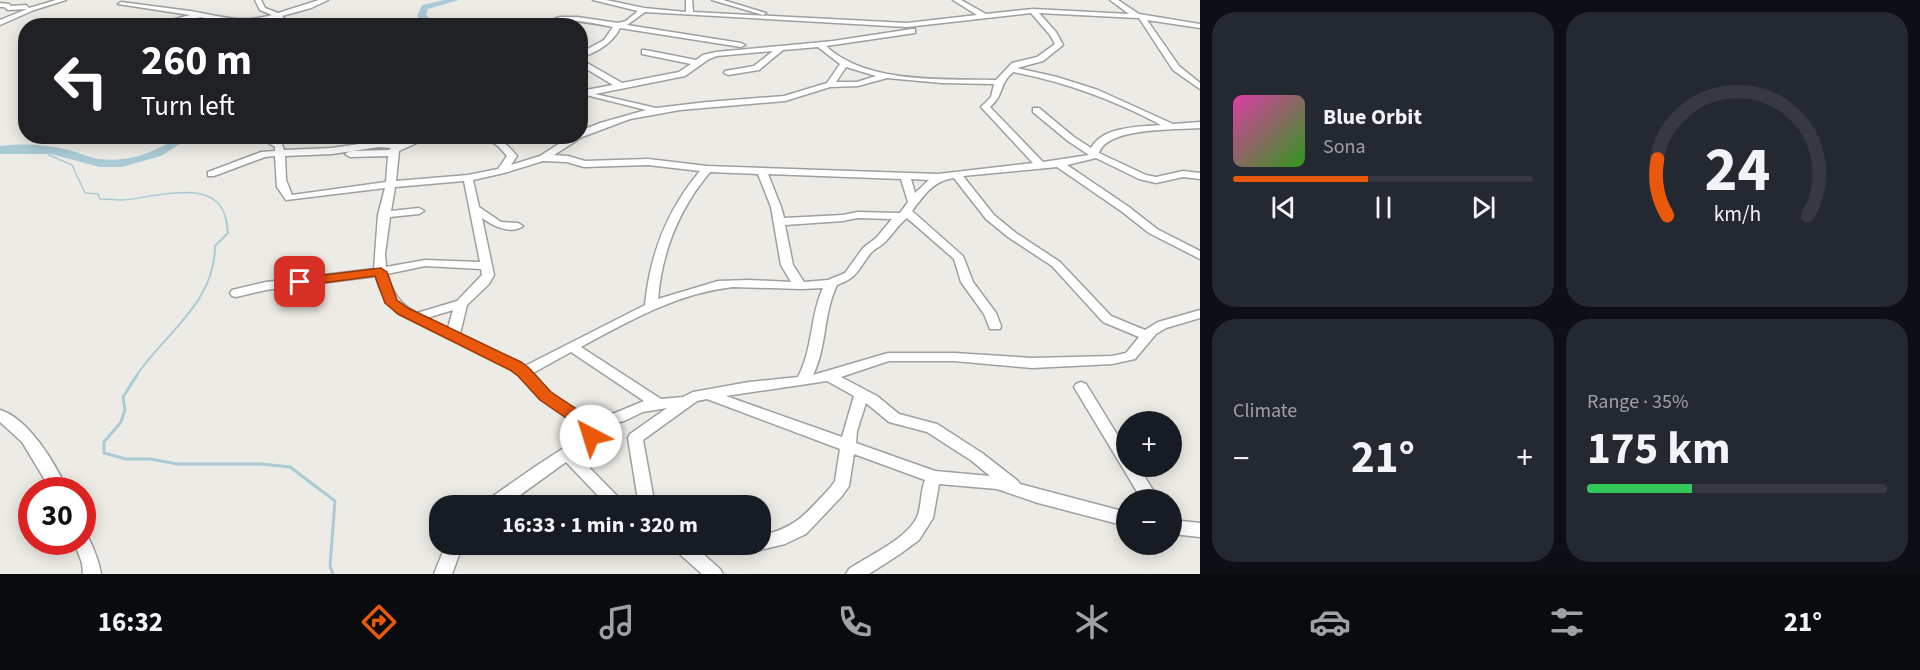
<!DOCTYPE html>
<html lang="en">
<head>
<meta charset="utf-8">
<style>
	:root { --surface:#171b24; --page:#242831; --text:#f1f3f6; --muted:#9ea1a6; --line:#363941; --accent:#ea580c }
	body { margin:0; font-family:"Source Sans 3",sans-serif; background:var(--page); color:var(--text); height:100vh; display:flex; flex-direction:column; font-size:22px; white-space:nowrap }
	* { box-sizing:border-box; margin:0 }
	p { font-size:20px; color:var(--muted) }
	.icon { flex:none; width:33px; height:33px; fill:none; stroke:currentColor; stroke-width:2; stroke-linecap:round; stroke-linejoin:round }
	.map { position:relative; flex:1; overflow:hidden }
	.drawer { display:flex; flex-direction:column; gap:12px; padding:12px; background:#0d0f14; width:720px }
	.drawer>* { flex:none }
	.guide { position:absolute; left:18px; top:18px; width:570px; height:126px; border-radius:24px; box-shadow:0 3px 15px #0003; background:#202124; color:#fff; overflow:hidden }
	.tools { position:absolute; left:1116px; top:411px; display:grid; gap:12px }
	.tools a { display:grid; place-items:center; width:66px; height:66px; border-radius:50%; background:var(--surface); box-shadow:0 3px 15px #0003; font-size:30px }
	.speed { position:absolute; left:18px; top:477px; display:flex; gap:12px; font-size:30px; font-weight:700; text-align:center }
	.speed>* { display:grid; place-content:center; width:78px; height:78px; border-radius:50%; background:var(--surface); box-shadow:0 3px 15px #0003; line-height:1 }
	.speed .limit { border:9px solid #d22; background:#fff; color:#111 }
	.pin { position:absolute; display:grid; place-items:center; width:51px; height:51px; color:#fff; margin:-26px; border-radius:12px; box-shadow:0 3px 9px #0006 }
	.me { position:absolute; width:66px; margin:-33px; rotate:320deg; stroke-linejoin:round; filter:drop-shadow(0 0 4px #0008) }
	.turn { display:flex; align-items:center; gap:21px; height:126px; padding:0 24px; font-size:27px }
	.turn .icon { width:78px; height:78px; stroke-width:2.5 }
	.turn b { display:block; font-size:42px; line-height:51px }
	.big { font-size:45px; font-weight:700; line-height:1.1 }
	.drawer .widget { flex:1; display:flex; flex-direction:column; justify-content:center; gap:9px; min-width:0; padding:0 21px; border-radius:24px; background:var(--page) }
	.drawer .dial { align-items:center; gap:0 }
	.dial svg { height:156px; overflow:visible; fill:none; stroke:var(--line); stroke-width:7; stroke-linecap:round; text-anchor:middle }
	.dial text { fill:var(--text); stroke:none }
	.song { display:flex; align-items:center; gap:18px }
	.cover { width:72px; height:72px; border-radius:9px; background:linear-gradient(135deg,hsl(320 70% 55%),hsl(110 70% 35%)) }
	.played { height:6px; border-radius:3px; background:linear-gradient(90deg,var(--accent) 45%,var(--line) 45%) }
	.keys { display:flex; justify-content:space-around; direction:ltr }
	.heat { display:flex; justify-content:space-between; align-items:center; font-size:33px; direction:ltr }
	.charge { height:9px; border-radius:4px; background:linear-gradient(90deg,#34c759 35%,var(--line) 0) }
	.drawer .tiles { flex:1; display:grid; gap:12px; grid-template-columns:repeat(2,1fr) }
	.trip { position:absolute; left:429px; top:495px; width:342px; height:60px; border-radius:24px; background:var(--surface); box-shadow:0 3px 15px #0003; font-weight:700; line-height:60px; text-align:center }
	.tab-bar { display:flex; height:96px; justify-content:space-around; align-items:center; background:#090b0e; color:var(--muted) }
	.tab-bar .icon { width:42px; height:42px }
	.tab-bar .selected { color:var(--accent) }
	.tab-bar b { font-size:27px; color:var(--text) }
	main { display:flex; flex:1; min-height:0 }
	.map>svg:first-child { display:block }
</style>
</head>
<body>
<main>
<div class="map">
<svg width="1200" height="574" viewBox="0 0 1200 574">
	<rect width="100%" height="100%" fill="#edebe5"/>
	<g fill="none" stroke-linecap="round" stroke-linejoin="round">
		<path stroke="#aacbd6" stroke-width="1.5" d="M49,155L72,165L85,193L98,194L100,199C108,199 116,200 123,200C153,198 218,175 226,220"/>
		<path stroke="#aacbd6" stroke-width="2" d="M136,376C165,333 215,303 215,246L228,233L226,218"/>
		<path stroke="#aacbd6" stroke-width="3" d="M137,375L123,397L125,410L121,422L104,442V453L126,459H150L178,464H261L290,467L335,501L330,566L333,574"/>
		<path fill="#aacbd6" fill-rule="evenodd" d="M444,0H459L428,9L426,15L437,26H427L417,16L422,5Z
			M179,136H192L161,156L122,167H100L51,154H0V146C23,143 47,145 69,150C80,153 90,158 100,159C128,163 157,152 179,136Z
			M278,136H322C314,142 286,142 278,136Z"/>
		<g stroke="#9f9f9f" stroke-width="3">
			<path id="minor" d="M56,0H66L34,10L0,25V20L27,9L8,10L4,7H0V3L9,4L11,6L26,5L29,8Z
				M255,0H261L265,8L278,13L319,0H328L311,8L282,16L291,26H283L276,18L257,23H223L201,17L164,26H149L190,15L118,4L121,2C144,5 167,8 190,11C221,16 239,24 272,15L260,10Z
				M593,0H606L644,8L686,12V0H692L693,12L907,23L977,15L953,0H961L986,14L1033,9L1129,14L1110,0H1118L1139,14L1200,24V28L1147,20L1179,66L1200,83V89L1173,70L1139,18H1137L1039,13L1056,32L1063,45L1043,61L1017,68L1057,77L1098,90L1173,124L1200,122V128C1176,130 1107,127 1099,153L1146,175L1156,177L1183,171L1200,173V179L1183,177L1156,183L1139,179L1096,158L1067,165L1129,207L1157,229L1200,251V259L1149,233L1121,211L1057,167L963,176L994,215L1016,233L1060,262L1111,316L1145,330L1158,322L1200,310V318L1166,328L1156,334L1135,359L1112,364L1032,368L954,361H889L841,377L877,396L899,414L937,424L982,453L1018,481L1020,484L1126,512V526L1038,503L997,489L939,484L933,518L919,540L900,554L869,574H846L849,569C868,556 907,539 917,517C922,506 920,492 925,480L854,454L849,486L842,496L806,534L785,544L760,550L754,548L752,544H760V536C798,527 805,514 830,488L835,481L840,449L707,399L697,401L643,440L655,506H639L628,438L630,434L667,408L643,412L624,421L597,427L599,431L592,445L577,455L627,506H608L566,462L505,506H484L486,501L536,466L581,437L585,431L583,428L540,399L519,375L510,369L399,314C387,302 379,292 376,276L266,290L236,297L232,296L230,293L232,290L266,282L374,269L378,215L385,188L286,200L277,187L275,156L265,157L214,176H208V172L261,152L275,151V147L257,136H269L282,144L284,150L332,148L379,141L399,143L418,136H432L399,151L396,181L468,175L498,169L507,156L498,146L483,136C499,136 507,144 517,156L511,165L540,156L571,136H580V131L600,123L646,110L586,95L580,96V91L613,85L580,65V59L622,83L679,72L691,64L642,54V50H645L696,60L703,55L716,52L833,41L912,29H915V33L826,46C866,84 944,79 996,80L1012,63L1037,57L1055,44L1050,35L1031,13L907,27L645,12L627,25L741,43L745,45L741,47L620,28C612,44 597,52 580,58V53L604,40L613,27C597,24 580,20 564,21C554,22 545,26 535,26L560,17H577L618,23L626,21L638,11ZM818,47L840,64L827,83L784,96L707,102L656,108L595,94L685,76L709,59L717,56L773,51L754,66L725,71L724,73L728,75L759,70L783,50ZM846,67L876,76L857,82H836ZM1013,72C1065,82 1114,100 1161,125C1139,127 1103,126 1091,148L1074,137L1039,108H1033V112L1068,141L1089,155L1043,162L990,107C1005,94 998,85 1013,72ZM887,78L942,83L994,84L991,97L981,107L1033,163L938,174L707,166L648,159L585,161L568,156L554,155L582,137L630,119L680,110L785,101L830,87L858,86ZM379,147L391,148L389,150L350,151L345,154L350,157L388,156L386,182L292,195L286,180L285,156L332,154ZM543,161L567,162L584,167L648,165L700,171C667,210 650,254 645,305L525,366L460,334L467,305L489,284L494,275L482,218C493,226 511,235 523,226L518,223L501,222L479,207L473,180L504,173ZM710,172L758,174L771,207L781,265L791,282L749,280L718,281L658,299C662,251 679,209 710,172ZM768,174L901,179L908,202L900,213L857,212L843,215L784,218L781,207ZM954,178L986,219L1008,237L1052,266L1103,322L1139,337L1126,353L1112,356L1032,358L954,353H888L813,375C827,347 823,314 837,285C858,277 857,271 870,254C874,249 880,247 885,242C893,234 898,225 907,218L954,259L961,282L984,314L990,329H1000L1001,326L996,313L973,282L963,256L912,211C925,194 933,181 954,178ZM911,179L929,180L915,193ZM464,181L480,262L425,260L386,267L385,254L390,217L419,214L424,211L419,208L391,211L395,187ZM857,218L892,219L876,238L863,248L845,273L828,280L804,282L793,265L785,225L843,221ZM425,266L481,269L482,275L457,301L417,313C400,305 392,292 387,274ZM733,287L801,289L823,288C810,316 813,349 798,377L749,382L693,392L683,397L661,399L581,347C629,321 678,293 733,287ZM453,310L448,328L427,318ZM571,352L644,401L615,413L590,418L550,393L533,373ZM827,381L854,396L842,437L726,396ZM866,403L889,422L927,432L972,461L990,476L935,471L856,443L857,431Z
				M712,0H723L766,13L763,15Z
				M23,94H26V99L20,97Z
				M1081,382L1086,384L1126,449V466H1138L1159,500H1142L1074,387L1076,384Z
				M0,410C28,418 56,464 67,490H51L22,442L0,422Z
				M1172,520L1200,523V537L1172,534Z
				M82,535L88,537C94,549 99,561 101,574H83L82,563L74,542H82Z
				M446,544H463L452,574H434Z
				M672,544H692L720,569L723,574H702L674,549Z"/>
		</g>
		<use href="#minor" fill="#fff" fill-rule="evenodd"/>
	</g>
	<path fill="#ea580c" stroke="#983908" stroke-width="1.5" d="M381,268L387,272L397,300L408,308L521,362L529,368L551,392L593,420L600,430L597,440L591,442L585,440L582,429L540,400L518,376L510,370L398,314L385,303L375,276L300,286L293,282L300,278Z"/>
</svg>
<div class="tools">
<a>+</a>
<a>−</a>
</div>
<div class="speed"><div class="limit">30</div></div>
<div class="pin" style="left:300px;top:282px;background:#d93025"><svg class="icon" aria-label="arrive" viewBox="0 0 24 24"><path d="M6 21V4h12l-3 4 3 4H6"/></svg></div>
<svg class="me" style="left:591px;top:436px" viewBox="-20 -20 40 40"><circle r="19" fill="#fff"/><path d="M0-13L10 11 0 6-10 11z" fill="#ea580c"/></svg>
<div class="trip">16:33 · 1 min · 320 m</div>
<div class="guide">
<div class="turn"><svg class="icon" aria-label="left" viewBox="0 0 24 24"><path d="M17 20v-9H6M10 6l-5 5 5 5"/></svg><div><b>260 m</b>Turn left</div></div>
</div>
</div>
<section class="drawer">
<div class="tiles">
<div class="widget">
<div class="song"><i class="cover"></i><div><b>Blue Orbit</b><p>Sona</p></div></div>
<div class="played"></div>
<div class="keys"><svg class="icon" aria-label="previous" viewBox="0 0 24 24"><path d="M18 5L8 12l10 7zM5 5v14"/></svg><svg class="icon" aria-label="pause" viewBox="0 0 24 24"><path d="M8 5v14M16 5v14"/></svg><svg class="icon" aria-label="next" viewBox="0 0 24 24"><path d="M6 5l10 7-10 7zM19 5v14"/></svg></div>
</div>
<div class="widget dial"><svg viewBox="0 0 100 80">
<path d="M14 69A42 42 0 1 1 86 69"/>
<path d="M14 69A42 42 0 0 1 9 40" stroke="#ea580c"/>
<text x="50" y="56" font-size="32" font-weight="700">24</text>
<text x="50" y="72" font-size="11">km/h</text>
</svg></div>
<div class="widget"><p>Climate</p>
<div class="heat"><a>−</a><b class="big">21°</b><a>+</a></div>
</div>
<div class="widget"><p>Range · 35%</p><b class="big">175 km</b><div class="charge"></div></div>
</div>
</section>
</main>
<nav class="tab-bar">
<b>16:32</b>
<svg class="icon selected" aria-label="directions" viewBox="0 0 24 24"><path d="M12 3l9 9-9 9-9-9zM9 14v-3h6M13 9l2 2-2 2"/></svg>
<svg class="icon" aria-label="music" viewBox="0 0 24 24"><path d="M9 18V5l10-2v13"/><circle cx="6" cy="18" r="3"/><circle cx="16" cy="16" r="3"/></svg>
<svg class="icon" aria-label="phone" viewBox="0 0 24 24"><path d="M5 4h4l2 5-3 2q2 4 5 5l2-3 5 2v4C11 20 4 13 5 4z"/></svg>
<svg class="icon" aria-label="climate" viewBox="0 0 24 24"><path d="M12 3v18M4 7l16 10M4 17L20 7"/></svg>
<svg class="icon" aria-label="car" viewBox="0 0 24 24"><path d="M5 17H2v-5l4-1 3-4h7l3 4 3 1v5h-3M9 17h6M6 11h13"/><circle cx="7" cy="17" r="2"/><circle cx="17" cy="17" r="2"/></svg>
<svg class="icon" aria-label="filters" viewBox="0 0 24 24"><path d="M4 7h16M4 17h16"/><circle cx="9" cy="7" r="2"/><circle cx="15" cy="17" r="2"/></svg>
<b>21°</b>
</nav>
</body>
</html>
